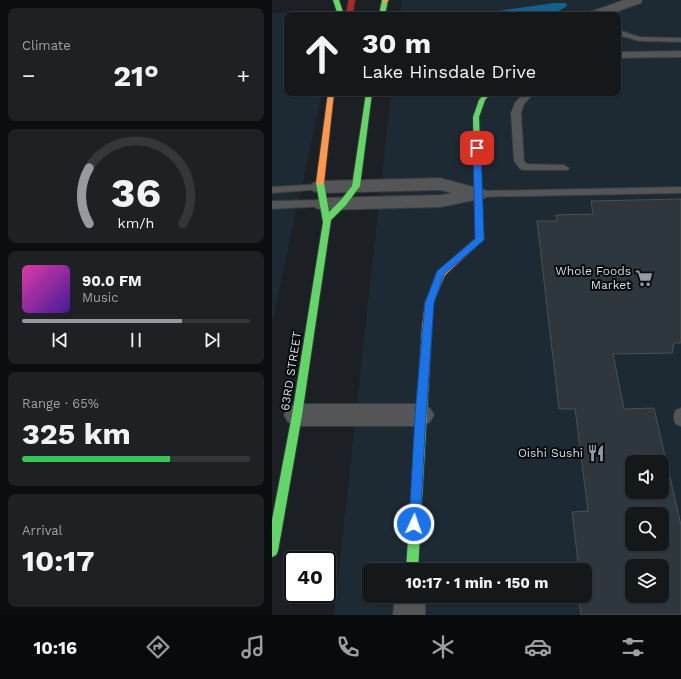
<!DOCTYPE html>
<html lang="en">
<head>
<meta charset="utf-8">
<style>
	:root { --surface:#15181b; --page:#1e2124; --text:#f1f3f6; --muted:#9da0a3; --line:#34373a; --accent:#969a9e }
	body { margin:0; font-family:"Work Sans",sans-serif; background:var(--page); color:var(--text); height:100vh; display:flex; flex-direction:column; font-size:15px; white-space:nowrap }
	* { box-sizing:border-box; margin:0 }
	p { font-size:13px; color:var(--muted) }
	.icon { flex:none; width:22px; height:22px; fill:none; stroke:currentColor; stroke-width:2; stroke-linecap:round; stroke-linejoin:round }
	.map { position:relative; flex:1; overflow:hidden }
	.panel { display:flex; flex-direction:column; gap:8px; padding:8px; background:#0c0d0f; width:272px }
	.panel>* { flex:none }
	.hud { position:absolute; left:12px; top:12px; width:337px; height:84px; border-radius:8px; box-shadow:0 1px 3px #0004,0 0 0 1px var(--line); background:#15181b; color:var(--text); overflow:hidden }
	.tools { position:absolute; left:353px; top:455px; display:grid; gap:8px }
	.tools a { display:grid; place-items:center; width:44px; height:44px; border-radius:8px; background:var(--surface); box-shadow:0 1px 3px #0004,0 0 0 1px var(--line); font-size:20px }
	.speed { position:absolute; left:12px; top:551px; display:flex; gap:8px; font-size:20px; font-weight:700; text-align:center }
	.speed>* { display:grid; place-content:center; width:52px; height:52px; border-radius:50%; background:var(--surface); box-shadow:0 1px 3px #0004,0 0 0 1px var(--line); line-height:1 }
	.speed .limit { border:2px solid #111; border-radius:6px; background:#fff; color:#111 }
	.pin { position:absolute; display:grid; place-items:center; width:34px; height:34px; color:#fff; margin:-17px; border-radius:8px; box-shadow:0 2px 6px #0006 }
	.me { position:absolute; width:44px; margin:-22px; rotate:3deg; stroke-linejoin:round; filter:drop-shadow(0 0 3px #0008) }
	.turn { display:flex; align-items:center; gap:14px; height:84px; padding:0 12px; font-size:18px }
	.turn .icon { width:52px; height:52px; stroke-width:2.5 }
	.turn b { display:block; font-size:28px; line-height:34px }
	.big { font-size:30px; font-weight:700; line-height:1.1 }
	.panel .card { flex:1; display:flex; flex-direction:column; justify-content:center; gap:6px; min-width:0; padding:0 14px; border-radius:8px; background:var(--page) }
	.panel .dial { align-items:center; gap:0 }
	.dial svg { height:104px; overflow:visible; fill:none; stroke:var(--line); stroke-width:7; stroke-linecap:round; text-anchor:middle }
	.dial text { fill:var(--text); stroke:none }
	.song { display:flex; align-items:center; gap:12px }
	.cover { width:48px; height:48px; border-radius:6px; background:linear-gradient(135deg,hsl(320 70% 55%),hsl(260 70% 35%)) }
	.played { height:4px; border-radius:2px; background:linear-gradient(90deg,var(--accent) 70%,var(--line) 70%) }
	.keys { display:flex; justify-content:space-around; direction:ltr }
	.heat { display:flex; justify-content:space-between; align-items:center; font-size:22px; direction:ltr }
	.charge { height:6px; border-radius:3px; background:linear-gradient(90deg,#34c759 65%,var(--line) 0) }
	.trip { position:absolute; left:90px; top:563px; width:230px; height:40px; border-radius:8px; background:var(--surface); box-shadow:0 1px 3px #0004,0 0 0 1px var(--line); font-weight:700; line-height:40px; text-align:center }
	.dock { display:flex; height:64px; justify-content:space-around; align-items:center; background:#080a0b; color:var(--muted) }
	.dock .icon { width:28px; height:28px }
	.dock .active { color:var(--accent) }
	.dock b { font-size:18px; color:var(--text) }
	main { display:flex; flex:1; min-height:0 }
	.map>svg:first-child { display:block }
</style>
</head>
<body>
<main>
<section class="panel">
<div class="card"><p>Climate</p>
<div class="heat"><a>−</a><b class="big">21°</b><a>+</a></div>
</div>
<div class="card dial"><svg viewBox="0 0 100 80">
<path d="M14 69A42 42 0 1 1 86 69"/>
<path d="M14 69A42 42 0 0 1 14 26" stroke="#969a9e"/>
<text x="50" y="56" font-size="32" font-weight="700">36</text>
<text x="50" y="72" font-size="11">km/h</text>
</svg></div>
<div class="card">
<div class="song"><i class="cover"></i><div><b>90.0 FM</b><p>Music</p></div></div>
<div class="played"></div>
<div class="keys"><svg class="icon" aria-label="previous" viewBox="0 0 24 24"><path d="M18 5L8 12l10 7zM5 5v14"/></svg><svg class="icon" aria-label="pause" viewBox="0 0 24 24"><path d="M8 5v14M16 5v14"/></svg><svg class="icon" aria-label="next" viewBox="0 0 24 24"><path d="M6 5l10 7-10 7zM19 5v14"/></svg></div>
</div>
<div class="card"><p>Range · 65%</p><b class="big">325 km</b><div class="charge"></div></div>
<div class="card"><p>Arrival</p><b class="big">10:17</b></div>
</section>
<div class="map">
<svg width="409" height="615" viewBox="0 0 409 615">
	<rect width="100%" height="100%" fill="#1c2024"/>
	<path fill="#1d2a33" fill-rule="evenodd" d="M130,0H409V615H62L119,93H346V15H128ZM360,462H390V492H360ZM360,514H390V544H360ZM360,566H390V596H360ZM97,570H313V596H97Z
		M36,12L40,15H15V93H50L0,322V13Z"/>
	<path fill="#13608b" d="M282,3H294L295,6L280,15H196Z"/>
	<path fill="#2e373e" stroke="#4b4f52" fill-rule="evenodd" d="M409,199V343H402L400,353L341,354L352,409L382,408L409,525V615H309L306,596H313V570H307L300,512L316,511L303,409H287L265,221H285L284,215L321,214L319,201ZM360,462H390V492H360ZM360,514H390V544H360ZM360,566H390V596H360Z"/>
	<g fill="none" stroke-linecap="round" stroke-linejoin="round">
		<g stroke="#373a3d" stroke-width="2">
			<path id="lane" d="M346,30L368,37L409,38V42L367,41L346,35Z
				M409,51V57L346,58V52Z
				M252,93H262L252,104L249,113L252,161L255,164L292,165L297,168L296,170H252L248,169L242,161L239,113L243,103Z
				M48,184L52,185L53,187L52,189L0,193V187Z
				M409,187V193L206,197L202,196L200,194L202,192L206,191Z
				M51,200L55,202L57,204L55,206L0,209V201Z
				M409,408V426L404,424C401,419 401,415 404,410Z"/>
		</g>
		<g stroke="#373a3d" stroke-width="2">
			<path id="street" d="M352,0H370L369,3L335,15H316L318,12Z
				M168,178L213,190L215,194L213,198L169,207L51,210L44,208L42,204L44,200L51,198L169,195L180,193L168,190L48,193L41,191L39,187L41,183L48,181Z
				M25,404H149L158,408L162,415L158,422L149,426H25L16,422L12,415L16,408Z
				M123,596H153V615H121Z"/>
		</g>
		<g stroke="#373a3d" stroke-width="2">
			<path id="fast" d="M61,0H67L72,15H66Z
				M110,0H116L113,15H107Z
				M94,93H100L88,186L74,205L59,220L30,415L6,551L4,555L0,557V520L20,415L51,222L44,183L48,181L52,183L57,212L68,201L80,186Z
				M213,93H219L213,100L207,117L211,223L207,226L203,223L201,117L207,100Z
				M155,324L158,325L160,327L146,570H134L150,327L152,325Z"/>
		</g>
		<g stroke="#373a3d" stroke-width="2">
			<path id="slow" d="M111,0H117L113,3L111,2Z
				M56,93H62L52,183L48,185L44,183Z
				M207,220L211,223L212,239L173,275L161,303L160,327L158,329H152L150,327L153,303L166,271L204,238L203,223Z"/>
		</g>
		<g stroke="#373a3d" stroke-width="2">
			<path id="jam" d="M77,0H83L80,15H74Z"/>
		</g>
		<use href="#lane" fill="#535556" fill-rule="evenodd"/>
		<use href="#street" fill="#535556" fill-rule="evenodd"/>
		<use href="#fast" fill="#63d668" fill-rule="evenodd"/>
		<use href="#slow" fill="#ff974d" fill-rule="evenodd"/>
		<use href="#jam" fill="#b3261e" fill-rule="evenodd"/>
	</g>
	<path fill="#1a73e8" stroke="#114b97" d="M205,146L209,148L212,240L172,274L162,303L154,415L148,524L147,527L142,529L138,527L137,524L143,415L153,303L165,271L203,239L201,148Z"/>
	<defs>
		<g id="supermarket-bare" transform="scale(1.38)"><path d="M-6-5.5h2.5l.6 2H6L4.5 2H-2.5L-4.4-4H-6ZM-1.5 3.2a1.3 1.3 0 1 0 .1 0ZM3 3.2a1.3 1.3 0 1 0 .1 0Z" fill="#969a9e" stroke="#070a0d" stroke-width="2.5" paint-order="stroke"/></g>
		<g id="restaurant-bare" transform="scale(1.38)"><path d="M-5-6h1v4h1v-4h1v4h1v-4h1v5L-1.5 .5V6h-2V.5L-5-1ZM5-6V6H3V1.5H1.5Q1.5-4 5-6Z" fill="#969a9e" stroke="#070a0d" stroke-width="2.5" paint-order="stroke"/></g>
	</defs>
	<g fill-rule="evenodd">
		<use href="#supermarket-bare" x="372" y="278"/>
		<use href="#restaurant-bare" x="324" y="453"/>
	</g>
	<g text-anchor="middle" stroke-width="4" stroke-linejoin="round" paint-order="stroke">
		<g font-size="12" fill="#d7dce0" stroke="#070a0d" text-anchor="end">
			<text x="359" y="275">Whole Foods<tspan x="359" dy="14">Market</tspan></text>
			<text x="311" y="457">Oishi Sushi</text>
		</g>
		<g font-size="12" fill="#d7dce0" stroke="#070a0d">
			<text transform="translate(19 371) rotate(-81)" y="4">63RD STREET</text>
		</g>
	</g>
</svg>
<div class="tools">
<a><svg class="icon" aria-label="sound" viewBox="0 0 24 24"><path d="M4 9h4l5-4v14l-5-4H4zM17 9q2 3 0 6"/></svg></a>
<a><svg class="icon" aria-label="search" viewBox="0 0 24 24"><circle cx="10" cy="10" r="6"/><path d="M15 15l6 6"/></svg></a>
<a><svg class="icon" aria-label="layers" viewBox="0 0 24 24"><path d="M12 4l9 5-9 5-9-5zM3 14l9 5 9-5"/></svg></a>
</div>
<div class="speed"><div class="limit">40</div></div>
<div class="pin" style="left:205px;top:148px;background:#d93025"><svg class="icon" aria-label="arrive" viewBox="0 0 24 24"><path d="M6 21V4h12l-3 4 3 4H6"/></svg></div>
<svg class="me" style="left:142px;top:524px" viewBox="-20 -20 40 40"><circle r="17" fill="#1a73e8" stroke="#fff" stroke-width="3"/><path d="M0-11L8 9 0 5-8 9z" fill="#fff"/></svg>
<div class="trip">10:17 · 1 min · 150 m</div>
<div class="hud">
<div class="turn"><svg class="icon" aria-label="ahead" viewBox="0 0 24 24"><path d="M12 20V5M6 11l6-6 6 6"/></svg><div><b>30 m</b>Lake Hinsdale Drive</div></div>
</div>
</div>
</main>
<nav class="dock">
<b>10:16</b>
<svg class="icon active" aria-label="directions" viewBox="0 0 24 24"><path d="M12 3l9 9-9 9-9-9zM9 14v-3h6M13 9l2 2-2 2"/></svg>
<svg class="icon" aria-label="music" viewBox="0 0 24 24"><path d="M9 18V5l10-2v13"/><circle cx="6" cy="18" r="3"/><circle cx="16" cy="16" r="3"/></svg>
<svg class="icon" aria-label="phone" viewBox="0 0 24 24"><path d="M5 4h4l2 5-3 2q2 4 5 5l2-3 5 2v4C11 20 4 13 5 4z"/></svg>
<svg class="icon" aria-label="climate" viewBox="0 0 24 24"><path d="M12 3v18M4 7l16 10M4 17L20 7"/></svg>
<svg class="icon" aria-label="car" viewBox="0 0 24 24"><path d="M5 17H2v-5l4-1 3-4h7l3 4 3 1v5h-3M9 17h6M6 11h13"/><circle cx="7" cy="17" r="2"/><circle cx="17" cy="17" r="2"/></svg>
<svg class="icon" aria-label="filters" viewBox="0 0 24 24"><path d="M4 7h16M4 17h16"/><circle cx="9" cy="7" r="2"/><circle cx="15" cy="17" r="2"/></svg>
</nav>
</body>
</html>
